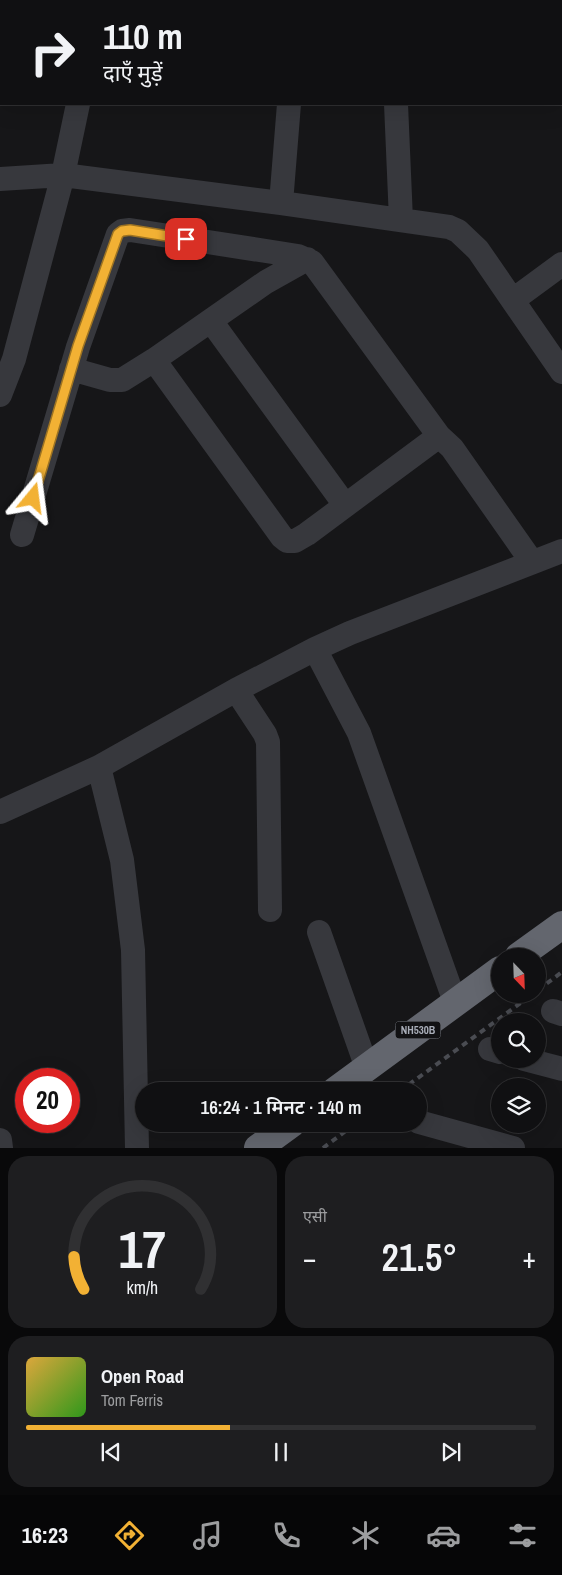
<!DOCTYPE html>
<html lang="hi">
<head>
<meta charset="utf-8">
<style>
	:root { --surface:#101012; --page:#1e1e20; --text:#f1f3f6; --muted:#9c9d9f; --line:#303032; --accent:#f2b134 }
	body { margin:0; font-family:"Archivo Narrow","Noto Sans Devanagari",sans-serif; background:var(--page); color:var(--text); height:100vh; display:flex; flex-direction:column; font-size:19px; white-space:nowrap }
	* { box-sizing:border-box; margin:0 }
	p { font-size:16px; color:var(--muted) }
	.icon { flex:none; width:28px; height:28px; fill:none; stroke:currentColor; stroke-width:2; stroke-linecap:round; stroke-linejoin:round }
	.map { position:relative; height:1148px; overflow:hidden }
	.sheet { display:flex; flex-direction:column; gap:8px; padding:8px; background:#09090a; flex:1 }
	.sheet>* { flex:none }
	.guide { position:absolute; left:0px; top:0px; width:562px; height:105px; box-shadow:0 5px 20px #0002,0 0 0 1px var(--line); background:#101012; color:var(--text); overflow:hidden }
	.needle { width:32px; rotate:157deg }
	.buttons { position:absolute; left:491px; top:948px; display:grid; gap:10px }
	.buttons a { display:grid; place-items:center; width:55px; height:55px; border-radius:50%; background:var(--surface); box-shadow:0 5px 20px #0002,0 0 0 1px var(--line); font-size:25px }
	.speed { position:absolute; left:15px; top:1068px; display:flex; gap:10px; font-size:25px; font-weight:700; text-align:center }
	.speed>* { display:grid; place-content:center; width:65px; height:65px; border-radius:50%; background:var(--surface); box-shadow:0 5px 20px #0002,0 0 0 1px var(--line); line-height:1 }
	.speed .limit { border:8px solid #d22; background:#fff; color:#111 }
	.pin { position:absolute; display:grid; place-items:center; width:42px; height:42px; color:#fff; margin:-21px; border-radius:10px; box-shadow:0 2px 8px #0006 }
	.me { position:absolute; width:55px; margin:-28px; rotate:16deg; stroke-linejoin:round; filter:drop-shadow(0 0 4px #0008) }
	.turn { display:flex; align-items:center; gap:18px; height:105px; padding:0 20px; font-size:22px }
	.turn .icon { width:65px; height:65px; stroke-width:2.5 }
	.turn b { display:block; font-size:35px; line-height:42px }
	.big { font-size:38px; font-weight:600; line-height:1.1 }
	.sheet .card { flex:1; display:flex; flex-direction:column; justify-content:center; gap:8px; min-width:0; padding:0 18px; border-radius:20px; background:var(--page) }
	.sheet .dial { align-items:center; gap:0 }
	.dial svg { height:130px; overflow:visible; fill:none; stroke:var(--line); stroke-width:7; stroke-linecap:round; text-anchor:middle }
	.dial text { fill:var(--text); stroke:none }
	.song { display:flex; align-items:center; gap:15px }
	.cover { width:60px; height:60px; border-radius:8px; background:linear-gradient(135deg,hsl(40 70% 55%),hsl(110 70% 35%)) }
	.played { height:5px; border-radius:2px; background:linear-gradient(90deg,var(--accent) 40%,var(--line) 40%) }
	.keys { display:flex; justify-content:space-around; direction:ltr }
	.heat { display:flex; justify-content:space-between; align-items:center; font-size:28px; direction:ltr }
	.sheet .tiles { flex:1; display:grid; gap:8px; grid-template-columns:1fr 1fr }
	.card:last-child { grid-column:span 2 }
	.trip { position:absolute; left:135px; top:1082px; width:292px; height:50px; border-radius:25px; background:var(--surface); box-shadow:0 5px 20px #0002,0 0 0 1px var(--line); font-weight:600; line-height:50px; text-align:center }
	.menu { display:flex; height:80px; justify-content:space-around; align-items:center; background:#060607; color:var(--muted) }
	.menu .icon { width:35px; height:35px }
	.menu .active { color:var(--accent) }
	.menu b { font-size:22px; color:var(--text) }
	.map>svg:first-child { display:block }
</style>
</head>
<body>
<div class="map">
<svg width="562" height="1148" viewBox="0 0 562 1148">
	<rect width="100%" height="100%" fill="#161618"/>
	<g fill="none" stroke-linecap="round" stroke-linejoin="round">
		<path stroke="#37383d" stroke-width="24" d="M97,1L98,0
			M561,75H562
			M396,104L401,220
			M0,179L63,175L281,203L449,227L458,231L478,250L562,372
			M281,203L289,104
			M513,300L562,264
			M211,321L345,505
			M154,360L282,537L287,541H295L307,534L439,436
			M71,369L110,380H122L154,360L266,282L307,259
			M0,395L14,359L63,175L78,104
			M22,535L78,347L118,234L122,231L130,230L298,256L312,262L439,436L452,448L532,562
			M315,649L359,733L455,1002
			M236,690L265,734L268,742L270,910
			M99,767L122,860L133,950L137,1148
			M0,812L99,767L236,690L315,649L350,633L562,551
			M319,932L367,1068
			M553,1011L562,1014
			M490,1049L500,1052
			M524,1059L562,1069
			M419,1122L513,1148
			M0,1140L1,1148"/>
		<path stroke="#63666e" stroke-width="28" d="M519,956L562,925
			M335,1091L500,970
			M258,1148L291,1124"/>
		<path stroke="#4a4c52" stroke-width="4" stroke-dasharray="6 5" stroke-linecap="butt" d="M538,990L562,972
			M400,1091L533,994
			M323,1148L355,1124"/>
	</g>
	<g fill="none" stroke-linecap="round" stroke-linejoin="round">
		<g stroke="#9d7322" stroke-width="12">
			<path id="route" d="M33,498L78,346L118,234L122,231L130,230L186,239"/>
		</g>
		<use href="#route" stroke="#f2b134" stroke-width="9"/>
	</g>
	<g text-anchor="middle" stroke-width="5" stroke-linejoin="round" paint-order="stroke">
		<rect fill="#111113" stroke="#7b7e86" stroke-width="1" x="395.5" y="1021.5" width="45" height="17" rx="4"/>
		<g font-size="11" font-weight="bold" fill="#a8adb8">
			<text x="418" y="1034">NH530B</text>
		</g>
	</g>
</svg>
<div class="buttons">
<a><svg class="needle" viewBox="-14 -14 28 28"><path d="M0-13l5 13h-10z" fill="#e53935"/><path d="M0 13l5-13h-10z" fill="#9c9d9f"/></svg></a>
<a><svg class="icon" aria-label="search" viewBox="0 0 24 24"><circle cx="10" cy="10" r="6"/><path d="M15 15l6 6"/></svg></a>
<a><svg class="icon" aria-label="layers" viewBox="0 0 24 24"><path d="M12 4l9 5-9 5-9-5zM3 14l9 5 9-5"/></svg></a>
</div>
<div class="speed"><div class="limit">20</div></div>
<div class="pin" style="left:186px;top:239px;background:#d93025"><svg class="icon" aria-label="arrive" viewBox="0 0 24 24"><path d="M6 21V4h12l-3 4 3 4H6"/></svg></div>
<svg class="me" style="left:33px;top:498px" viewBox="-20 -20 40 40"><path d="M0-17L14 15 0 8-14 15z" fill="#f2b134" stroke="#fff" stroke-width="4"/></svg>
<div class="trip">16:24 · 1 मिनट · 140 m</div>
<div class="guide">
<div class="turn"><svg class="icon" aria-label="right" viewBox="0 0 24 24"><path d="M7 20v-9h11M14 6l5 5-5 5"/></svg><div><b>110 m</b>दाएँ मुड़ें</div></div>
</div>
</div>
<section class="sheet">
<div class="tiles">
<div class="card dial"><svg viewBox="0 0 100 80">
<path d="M14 69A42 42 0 1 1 86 69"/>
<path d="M14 69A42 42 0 0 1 8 49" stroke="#f2b134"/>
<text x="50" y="56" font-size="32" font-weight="700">17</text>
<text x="50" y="72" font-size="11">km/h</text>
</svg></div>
<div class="card"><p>एसी</p>
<div class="heat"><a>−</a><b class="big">21.5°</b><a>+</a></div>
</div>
<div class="card">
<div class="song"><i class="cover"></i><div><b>Open Road</b><p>Tom Ferris</p></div></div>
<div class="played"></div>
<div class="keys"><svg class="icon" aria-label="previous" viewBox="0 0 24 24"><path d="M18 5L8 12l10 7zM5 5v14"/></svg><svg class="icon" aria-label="pause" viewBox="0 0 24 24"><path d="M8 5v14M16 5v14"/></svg><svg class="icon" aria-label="next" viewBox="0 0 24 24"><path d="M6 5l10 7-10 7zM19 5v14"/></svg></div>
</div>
</div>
</section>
<nav class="menu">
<b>16:23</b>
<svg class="icon active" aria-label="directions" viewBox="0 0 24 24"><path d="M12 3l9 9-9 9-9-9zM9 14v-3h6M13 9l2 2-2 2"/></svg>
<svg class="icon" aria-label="music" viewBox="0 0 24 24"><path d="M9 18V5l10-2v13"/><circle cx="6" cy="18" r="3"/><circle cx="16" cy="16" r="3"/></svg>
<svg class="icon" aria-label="phone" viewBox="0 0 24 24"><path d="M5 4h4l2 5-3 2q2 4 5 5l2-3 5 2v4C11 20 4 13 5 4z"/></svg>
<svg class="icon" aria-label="climate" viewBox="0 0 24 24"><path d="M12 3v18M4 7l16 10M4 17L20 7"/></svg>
<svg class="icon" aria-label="car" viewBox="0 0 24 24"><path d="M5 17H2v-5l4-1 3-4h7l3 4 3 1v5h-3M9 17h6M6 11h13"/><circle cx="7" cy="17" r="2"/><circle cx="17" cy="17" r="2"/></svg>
<svg class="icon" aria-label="filters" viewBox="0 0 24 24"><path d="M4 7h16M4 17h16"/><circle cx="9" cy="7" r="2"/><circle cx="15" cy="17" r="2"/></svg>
</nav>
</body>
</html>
